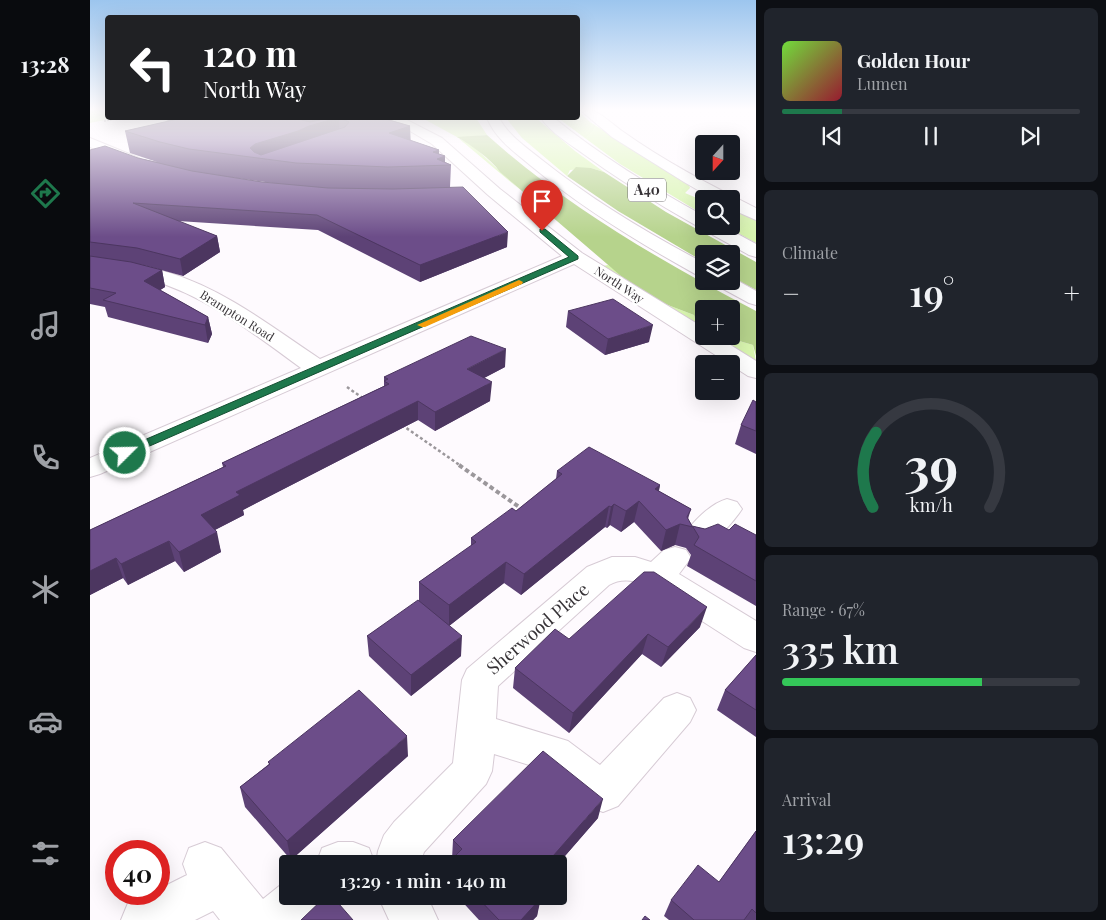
<!DOCTYPE html>
<html lang="en">
<head>
<meta charset="utf-8">
<style>
	:root { --surface:#171b24; --page:#20242c; --text:#f1f3f6; --muted:#9ea1a6; --line:#363941; --accent:#1e784c }
	body { margin:0; font-family:"Playfair Display",serif; background:var(--page); color:var(--text); height:100vh; display:flex; flex-direction:column; font-size:19px; white-space:nowrap }
	* { box-sizing:border-box; margin:0 }
	p { font-size:16px; color:var(--muted) }
	.icon { flex:none; width:28px; height:28px; fill:none; stroke:currentColor; stroke-width:2; stroke-linecap:round; stroke-linejoin:round }
	.map { position:relative; flex:1; overflow:hidden }
	.side { display:flex; flex-direction:column; gap:8px; padding:8px; background:#0d0f14; width:350px }
	.side>* { flex:none }
	.guide { position:absolute; left:15px; top:15px; width:475px; height:105px; border-radius:5px; box-shadow:0 5px 20px #0002; background:#202124; color:#fff; overflow:hidden }
	.needle { width:32px; rotate:201deg }
	.controls { position:absolute; left:605px; top:135px; display:grid; gap:10px }
	.controls a { display:grid; place-items:center; width:45px; height:45px; border-radius:5px; background:var(--surface); box-shadow:0 5px 20px #0002; font-size:25px }
	.speed { position:absolute; left:15px; top:840px; display:flex; gap:10px; font-size:25px; font-weight:700; text-align:center }
	.speed>* { display:grid; place-content:center; width:65px; height:65px; border-radius:50%; background:var(--surface); box-shadow:0 5px 20px #0002; line-height:1 }
	.speed .limit { border:8px solid #d22; background:#fff; color:#111 }
	.pin { position:absolute; display:grid; place-items:center; width:42px; height:42px; color:#fff; margin:-51px -21px; border-radius:50% 50% 50% 0; rotate:-45deg; box-shadow:0 0 5px #0007 }
	.pin .icon { rotate:45deg }
	.me { position:absolute; width:55px; margin:-28px; rotate:67deg; stroke-linejoin:round; filter:drop-shadow(0 0 4px #0008) }
	.turn { display:flex; align-items:center; gap:18px; height:105px; padding:0 15px; font-size:22px }
	.turn .icon { width:65px; height:65px; stroke-width:2.5 }
	.turn b { display:block; font-size:35px; line-height:42px }
	.big { font-size:38px; font-weight:600; line-height:1.1 }
	.side .tile { flex:1; display:flex; flex-direction:column; justify-content:center; gap:8px; min-width:0; padding:0 18px; border-radius:8px; background:var(--page) }
	.side .dial { align-items:center; gap:0 }
	.dial svg { height:130px; overflow:visible; fill:none; stroke:var(--line); stroke-width:7; stroke-linecap:round; text-anchor:middle }
	.dial text { fill:var(--text); stroke:none }
	.song { display:flex; align-items:center; gap:15px }
	.cover { width:60px; height:60px; border-radius:8px; background:linear-gradient(135deg,hsl(100 70% 55%),hsl(350 70% 35%)) }
	.played { height:5px; border-radius:2px; background:linear-gradient(90deg,var(--accent) 20%,var(--line) 20%) }
	.keys { display:flex; justify-content:space-around; direction:ltr }
	.heat { display:flex; justify-content:space-between; align-items:center; font-size:28px; direction:ltr }
	.charge { height:8px; border-radius:4px; background:linear-gradient(90deg,#34c759 67%,var(--line) 0) }
	.trip { position:absolute; left:189px; top:855px; width:288px; height:50px; border-radius:5px; background:var(--surface); box-shadow:0 5px 20px #0002; font-weight:600; line-height:50px; text-align:center }
	main { display:flex; flex:1; min-height:0 }
	.dock { display:flex; flex-direction:column; width:90px; justify-content:space-around; align-items:center; background:#090b0e; color:var(--muted) }
	.dock .icon { width:35px; height:35px }
	.dock .on { color:var(--accent) }
	.dock b { font-size:22px; color:var(--text) }
	.map>svg:first-child { display:block }
</style>
</head>
<body>
<main>
<nav class="dock">
<b>13:28</b>
<svg class="icon on" aria-label="directions" viewBox="0 0 24 24"><path d="M12 3l9 9-9 9-9-9zM9 14v-3h6M13 9l2 2-2 2"/></svg>
<svg class="icon" aria-label="music" viewBox="0 0 24 24"><path d="M9 18V5l10-2v13"/><circle cx="6" cy="18" r="3"/><circle cx="16" cy="16" r="3"/></svg>
<svg class="icon" aria-label="phone" viewBox="0 0 24 24"><path d="M5 4h4l2 5-3 2q2 4 5 5l2-3 5 2v4C11 20 4 13 5 4z"/></svg>
<svg class="icon" aria-label="climate" viewBox="0 0 24 24"><path d="M12 3v18M4 7l16 10M4 17L20 7"/></svg>
<svg class="icon" aria-label="car" viewBox="0 0 24 24"><path d="M5 17H2v-5l4-1 3-4h7l3 4 3 1v5h-3M9 17h6M6 11h13"/><circle cx="7" cy="17" r="2"/><circle cx="17" cy="17" r="2"/></svg>
<svg class="icon" aria-label="filters" viewBox="0 0 24 24"><path d="M4 7h16M4 17h16"/><circle cx="9" cy="7" r="2"/><circle cx="15" cy="17" r="2"/></svg>
</nav>
<div class="map">
<svg width="666" height="920" viewBox="0 0 666 920">
	<rect width="100%" height="100%" fill="#fefafe"/>
	<path fill="#d8f5af" d="M0,109H17L18,118H24L0,123Z
		M488,111L500,122L599,185L600,188L595,193L614,201V215L530,164L468,118H488Z
		M336,118H386L397,135L368,138L382,145L429,189L367,137L334,119Z
		M416,118H446L485,151L514,172L501,168L480,170L477,176L432,138Z
		M641,208L666,220V243L635,226H641Z
		M518,265L570,302L604,315L607,323L614,328V331L513,266Z
		M623,336H632L663,345L666,361Z"/>
	<path fill="#b6d38c" d="M397,135C477,207 571,261 666,311V356L663,345L632,336H641V309H614V328L607,324L604,315L570,302L531,276L410,172C401,159 381,145 367,137Z
		M486,167L501,168L514,172L576,212L666,262V290L641,277V254H614V262L528,211L477,176Z"/>
	<g fill="none" stroke-linecap="round" stroke-linejoin="round">
		<g stroke="#d7cbd5" stroke-width="2">
			<path id="minor" d="M489,109C506,107 518,121 532,131C574,161 620,185 666,208V220L641,209V199H623L594,182L522,137Z
				M298,118H313L352,138L410,189L492,253L614,328V336H626L666,361V378L658,376L484,264L10,474L0,477V458L211,368C164,334 117,296 61,280C41,274 20,273 0,270V258C27,262 54,265 80,273C135,290 182,327 230,359L472,256L398,195L342,144Z
				M0,138L49,158L51,161L49,164H39L0,147Z
				M637,499L647,502L652,509C645,520 622,547 609,548C605,548 600,546 597,545L593,537C602,522 620,504 637,499Z
				M585,547L596,550L601,558L589,574L666,621V652L654,648L556,585C543,580 531,578 519,585L408,686L406,719L478,741L510,765L574,698L587,693L600,698L606,710L600,722L528,806L513,812L498,806L452,769L404,754L402,771L396,784L334,852L330,864H286L288,851L294,835L304,822L363,763L372,680L377,669L497,567L522,557H545L561,562L574,550Z
				M115,842L131,848L173,899L198,879V896H234L227,912L219,920H130L123,911L105,920H31L38,903L58,894H69V889L97,875L93,864L99,848Z
				M248,842H263L279,848L285,864H226L232,848Z
				M288,896H337L348,920H299Z"/>
		</g>
		<g stroke="#d7cbd5" stroke-width="2">
			<path id="highway" d="M397,118H409C419,136 436,147 452,160C502,200 557,233 614,263V277L607,275C549,243 492,208 440,165C423,151 406,139 397,118Z
				M451,118H464C511,156 561,187 614,216V226H633L666,244V257L659,255C603,224 547,193 495,155C480,144 461,133 451,118Z
				M641,277L666,291V305L659,303L626,285L623,281H641Z"/>
		</g>
		<path stroke="#9b979b" stroke-width="2" stroke-dasharray="2 1" stroke-linecap="butt" d="M14,121L28,118"/>
		<path stroke="#9b979b" stroke-width="2.5" stroke-dasharray="3 2.5" stroke-linecap="butt" d="M257,387L274,399
			M312,425L371,466"/>
		<path stroke="#9b979b" stroke-width="4" stroke-dasharray="4.5 3" stroke-linecap="butt" d="M369,465L432,509"/>
		<use href="#minor" fill="#fff" fill-rule="evenodd"/>
		<use href="#highway" fill="#fff" fill-rule="evenodd"/>
	</g>
	<path fill="#5d4276" fill-rule="evenodd" d="M70,118H299L300,120L320,126V140L349,150V154L355,156V162L361,165L360,187L417,247L330,282L228,230L88,221L127,236L130,252L93,276L46,263L72,270L75,287L70,290L118,317L122,334L118,343L18,317L15,307L0,304V150L48,158L67,162L40,153L35,131L79,121ZM124,175L183,183L172,182Z
		M478,311L559,342L515,355L476,327Z
		M415,367L394,378L400,401L345,431L328,420L153,510L154,515L125,530L131,552L94,572L85,561L38,585L33,578L0,595V530L133,467L132,463L294,386V377Z
		M666,402V454L645,444L651,425Z
		M467,471L570,485L569,491L601,509L598,519L602,526L615,529L639,530L666,535V606L597,566L601,555L596,548L585,545L571,551L544,522L531,532L520,525L517,528L515,527L431,595L414,583L359,626L371,656L321,696L279,656L277,636L329,601V582L381,546V538L426,511L466,479Z
		M610,627L571,667L552,654L479,733L423,688L425,668L479,639Z
		M666,655V737L627,710L635,690Z
		M318,756L201,860L155,807L150,787L179,764L178,762Z
		M508,818L468,864L362,859L363,840Z
		M666,831V920H579L574,916L581,900L629,882Z
		M367,896H450L447,916L443,920H389Z"/>
	<path fill="#4c3660" d="M222,118H249L250,138L161,157L160,148L165,144L222,124Z
		M291,118H299L300,132L320,126L321,148L300,155Z
		M349,150V158L355,156V165L343,166V152Z
		M418,232L417,247L330,282V265Z
		M127,236L130,252L93,276L90,259Z
		M72,270L75,287L58,298L54,281Z
		M118,317L122,334L118,343L115,325Z
		M563,325L559,342L515,355L518,339Z
		M416,349L415,367L377,387V369Z
		M402,382L400,401L345,431V412Z
		M328,401V420L153,510L154,515L115,535L111,515L146,492Z
		M570,485L565,505V489Z
		M549,501L544,522L531,532L536,511Z
		M524,504L520,525L517,528L521,507Z
		M519,506L515,527L431,595L434,574Z
		M590,524L585,545L571,551L576,530Z
		M127,532L131,552L94,572L89,552Z
		M79,541L85,561L38,585L31,564Z
		M26,558L33,578L0,595V571Z
		M416,562L414,583L359,626V605Z
		M617,607L610,627L571,667L578,647Z
		M558,634L552,654L479,733L483,713Z
		M372,636L371,656L321,696V675Z
		M317,736L318,756L201,860L197,841Z
		M513,799L508,818L468,864H456Z
		M448,896H450L449,900L451,898L447,916L443,920H431Z"/>
	<path fill="#6c4d89" stroke="#4c3660" d="M92,118H204L220,122L239,118H247L219,126L208,131L165,144L160,148L164,152L171,155L255,127L259,122L250,118H292L320,126L299,133L349,150L343,152L355,156L347,159L361,165L298,167L206,163L99,149L70,142L35,131Z
		M15,146L48,158L102,171L172,182L238,188L303,189L373,187L418,232L330,265L227,215L43,203L127,236L90,259L47,248L0,242V150Z
		M0,256L41,262L72,270L54,281L118,317L115,325L13,300L26,293L0,288Z
		M523,299L563,325L518,339L478,311Z
		M381,336L416,349L377,369L402,382L345,412L328,401L146,492L150,495L111,515L127,532L89,552L79,541L31,564L26,558L0,571V530L136,466L132,463L299,384L294,381L298,379L294,377Z
		M663,400L666,402V431L651,425Z
		M499,447L570,485L565,489L601,509L597,517L602,526L615,529L628,524L639,530L645,524L666,535V581L604,545L609,537L603,527L590,524L576,530L549,501L536,511L524,504L521,507L519,506L434,574L416,562L359,605L329,582L386,542L381,538L422,508L426,511L472,474L467,471Z
		M554,572H564L617,607L578,647L558,634L483,713L425,668L465,629L479,639Z
		M328,600L372,636L321,675L277,636Z
		M666,655V710L635,690Z
		M269,690L317,736L197,841L150,787L180,764L178,762Z
		M453,751L513,799L456,864H357L372,849L363,840Z
		M666,831V913L662,909L654,920H604L581,900L608,865L629,882Z
		M236,896H242L263,920H211Z
		M386,896H449L451,898L431,920H409Z
		M555,916L560,920H552Z"/>
	<linearGradient id="sky" x2="0" y2="1"><stop stop-color="#9cc5ee"/><stop offset="0.46" stop-color="#fffdff"/><stop offset="1" stop-color="#fffdff" stop-opacity="0"/></linearGradient>
	<rect width="666" height="237" fill="url(#sky)"/>
	<path fill="#1e784c" stroke="#144e31" d="M450,229H455L488,256V259L39,455L35,456L30,453L31,450L479,257L450,232Z"/>
	<path fill="#f59e0b" d="M429,280L433,282L432,284L335,327H332L327,325Z"/>
	<g text-anchor="middle" stroke-width="5" stroke-linejoin="round" paint-order="stroke">
		<g font-size="12" fill="#363236" stroke="#fff">
			<text transform="translate(529 285) rotate(33)" y="4">North Way</text>
			<text transform="translate(147 316) rotate(32)" y="4">Brampton Road</text>
		</g>
		<rect fill="#fff" stroke="#727072" stroke-width="1" x="538" y="178.5" width="38" height="23" rx="4"/>
		<g font-size="14" font-weight="bold" fill="#363236">
			<text x="557" y="195">A40</text>
		</g>
		<g font-size="18" fill="#363236" stroke="#fff">
			<text transform="translate(448 629) rotate(-41)" y="6">Sherwood Place</text>
		</g>
	</g>
</svg>
<div class="controls">
<a><svg class="needle" viewBox="-14 -14 28 28"><path d="M0-13l5 13h-10z" fill="#e53935"/><path d="M0 13l5-13h-10z" fill="#9ea1a6"/></svg></a>
<a><svg class="icon" aria-label="search" viewBox="0 0 24 24"><circle cx="10" cy="10" r="6"/><path d="M15 15l6 6"/></svg></a>
<a><svg class="icon" aria-label="layers" viewBox="0 0 24 24"><path d="M12 4l9 5-9 5-9-5zM3 14l9 5 9-5"/></svg></a>
<a>+</a>
<a>−</a>
</div>
<div class="speed"><div class="limit">40</div></div>
<div class="pin" style="left:452px;top:231px;background:#d93025"><svg class="icon" aria-label="arrive" viewBox="0 0 24 24"><path d="M6 21V4h12l-3 4 3 4H6"/></svg></div>
<svg class="me" style="left:35px;top:453px" viewBox="-20 -20 40 40"><circle r="17" fill="#1e784c" stroke="#fff" stroke-width="3"/><path d="M0-11L8 9 0 5-8 9z" fill="#fff"/></svg>
<div class="trip">13:29 · 1 min · 140 m</div>
<div class="guide">
<div class="turn"><svg class="icon" aria-label="left" viewBox="0 0 24 24"><path d="M17 20v-9H6M10 6l-5 5 5 5"/></svg><div><b>120 m</b>North Way</div></div>
</div>
</div>
<section class="side">
<div class="tile">
<div class="song"><i class="cover"></i><div><b>Golden Hour</b><p>Lumen</p></div></div>
<div class="played"></div>
<div class="keys"><svg class="icon" aria-label="previous" viewBox="0 0 24 24"><path d="M18 5L8 12l10 7zM5 5v14"/></svg><svg class="icon" aria-label="pause" viewBox="0 0 24 24"><path d="M8 5v14M16 5v14"/></svg><svg class="icon" aria-label="next" viewBox="0 0 24 24"><path d="M6 5l10 7-10 7zM19 5v14"/></svg></div>
</div>
<div class="tile"><p>Climate</p>
<div class="heat"><a>−</a><b class="big">19°</b><a>+</a></div>
</div>
<div class="tile dial"><svg viewBox="0 0 100 80">
<path d="M14 69A42 42 0 1 1 86 69"/>
<path d="M14 69A42 42 0 0 1 16 23" stroke="#1e784c"/>
<text x="50" y="56" font-size="32" font-weight="700">39</text>
<text x="50" y="72" font-size="11">km/h</text>
</svg></div>
<div class="tile"><p>Range · 67%</p><b class="big">335 km</b><div class="charge"></div></div>
<div class="tile"><p>Arrival</p><b class="big">13:29</b></div>
</section>
</main>
</body>
</html>
